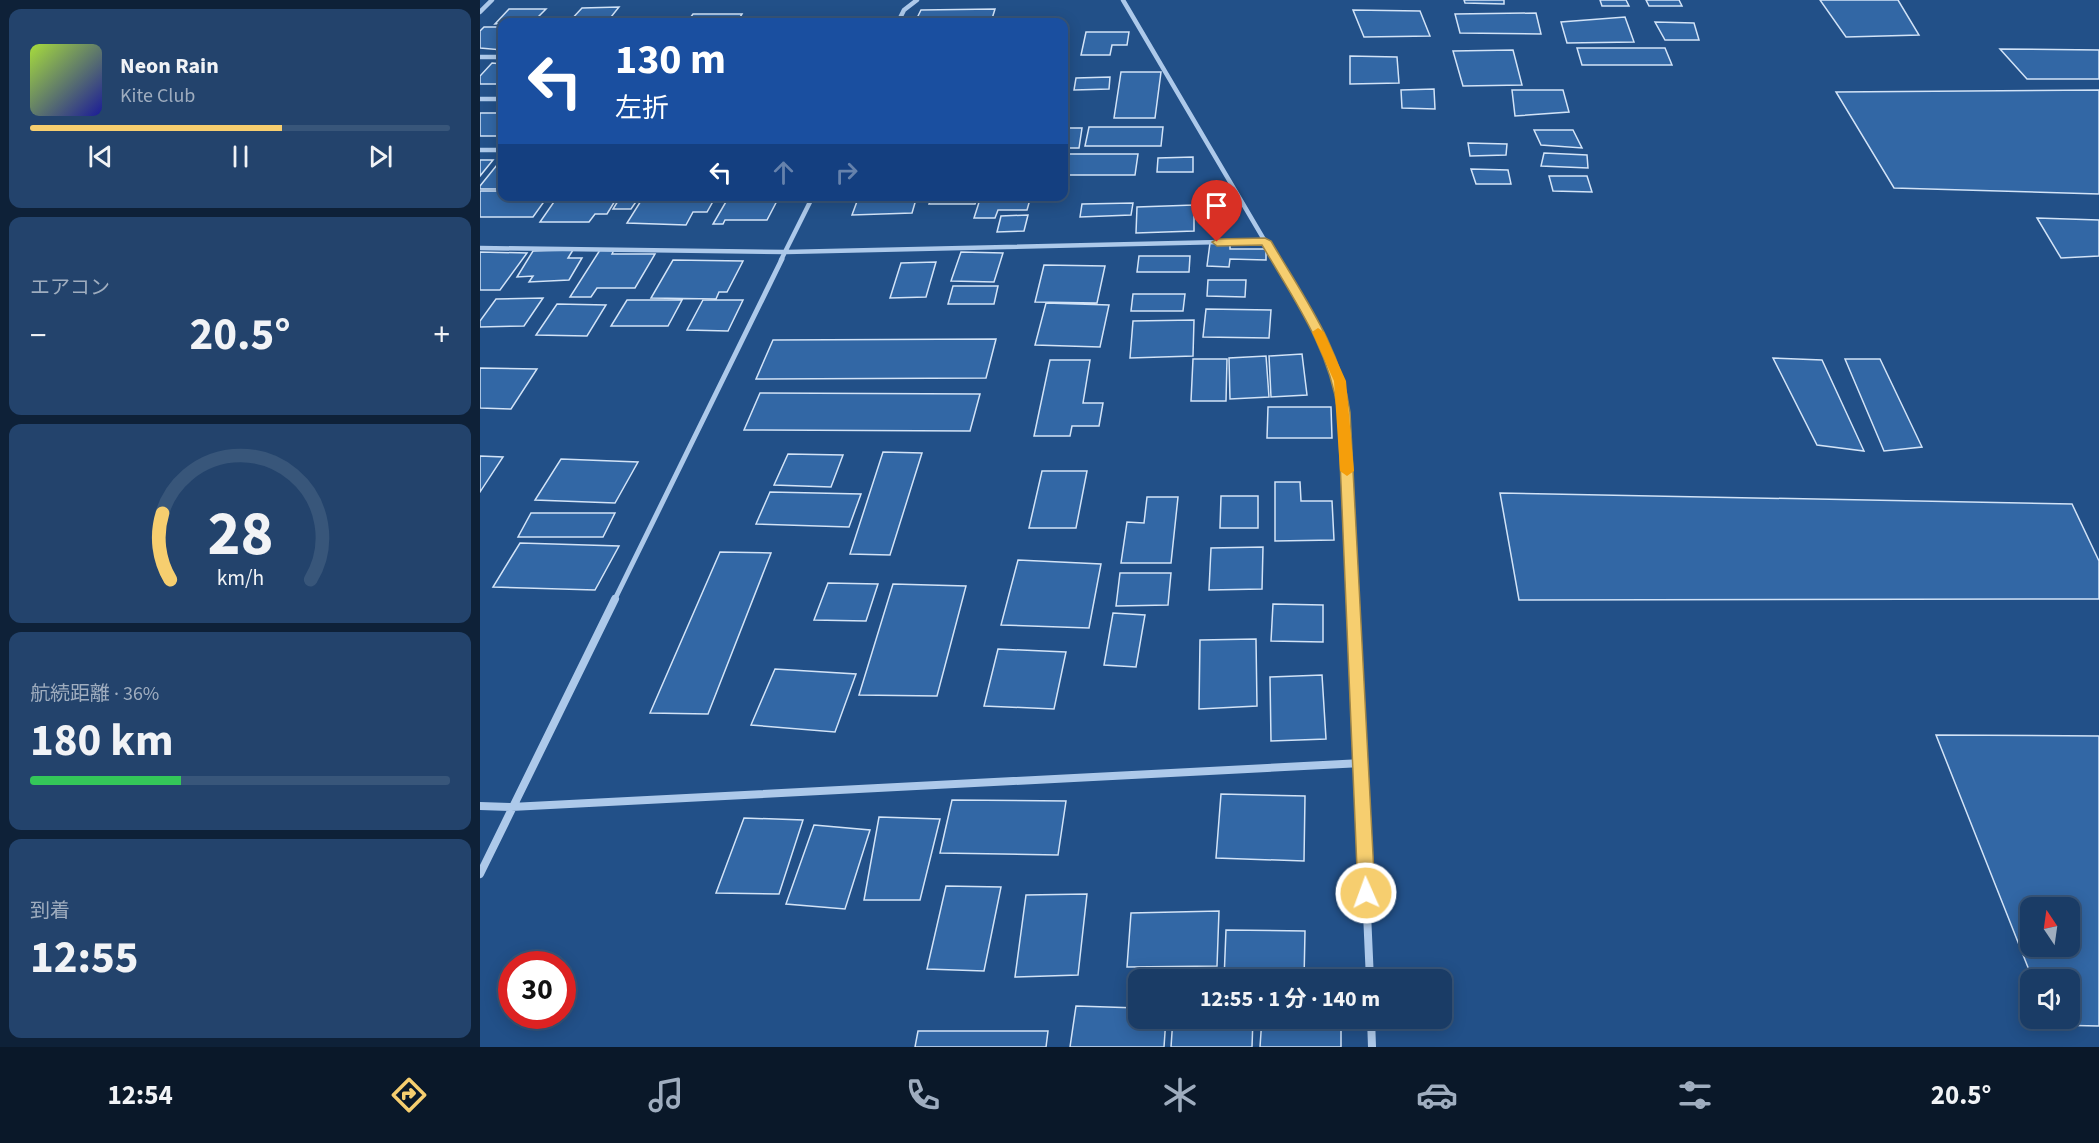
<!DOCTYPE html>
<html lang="ja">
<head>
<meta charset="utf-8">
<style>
	:root { --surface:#1a3c66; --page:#23436c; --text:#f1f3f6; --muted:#9fadbf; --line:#38567a; --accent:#f6ce6f }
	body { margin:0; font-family:"Source Sans 3","Noto Sans JP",sans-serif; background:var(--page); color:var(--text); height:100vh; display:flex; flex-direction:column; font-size:22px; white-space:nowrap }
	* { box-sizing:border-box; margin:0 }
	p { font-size:20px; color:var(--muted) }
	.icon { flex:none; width:33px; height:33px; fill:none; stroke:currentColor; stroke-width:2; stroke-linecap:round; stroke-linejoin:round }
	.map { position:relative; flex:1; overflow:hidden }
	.sheet { display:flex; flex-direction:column; gap:9px; padding:9px; background:#0e2138; width:480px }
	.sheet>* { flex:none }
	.guide { position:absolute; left:18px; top:18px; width:570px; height:183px; border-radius:12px; box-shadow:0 3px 15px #0003,0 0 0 2px var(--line); background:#1a4fa0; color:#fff; overflow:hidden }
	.needle { width:39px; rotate:347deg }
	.tools { position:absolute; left:1540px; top:897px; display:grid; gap:12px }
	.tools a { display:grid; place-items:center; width:60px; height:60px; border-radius:12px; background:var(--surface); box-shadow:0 3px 15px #0003,0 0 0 2px var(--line); font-size:30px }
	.speed { position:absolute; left:18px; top:951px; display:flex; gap:12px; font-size:30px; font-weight:700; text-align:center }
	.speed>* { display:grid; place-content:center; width:78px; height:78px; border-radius:50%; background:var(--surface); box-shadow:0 3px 15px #0003,0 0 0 2px var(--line); line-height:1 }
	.speed .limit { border:9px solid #d22; background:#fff; color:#111 }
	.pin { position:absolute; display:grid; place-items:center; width:51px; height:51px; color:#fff; margin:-62px -26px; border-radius:50% 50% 50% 0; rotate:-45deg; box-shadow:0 0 6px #0007 }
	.pin .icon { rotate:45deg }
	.me { position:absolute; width:66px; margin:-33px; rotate:358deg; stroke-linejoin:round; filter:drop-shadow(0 0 4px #0008) }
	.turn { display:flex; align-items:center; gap:21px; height:126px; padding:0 18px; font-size:27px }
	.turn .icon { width:78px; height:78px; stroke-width:2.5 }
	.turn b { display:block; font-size:42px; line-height:51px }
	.lanes { display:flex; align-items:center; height:57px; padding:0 18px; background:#0003; justify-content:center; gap:30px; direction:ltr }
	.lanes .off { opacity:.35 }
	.big { font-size:45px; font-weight:700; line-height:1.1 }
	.sheet .widget { flex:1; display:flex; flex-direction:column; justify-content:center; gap:9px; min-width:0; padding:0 21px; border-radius:12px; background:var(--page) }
	.sheet .dial { align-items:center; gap:0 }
	.dial svg { height:156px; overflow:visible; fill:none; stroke:var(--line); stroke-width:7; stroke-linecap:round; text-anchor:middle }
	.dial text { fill:var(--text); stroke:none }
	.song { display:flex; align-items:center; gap:18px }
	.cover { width:72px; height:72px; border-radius:9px; background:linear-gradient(135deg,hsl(80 70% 55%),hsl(240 70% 35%)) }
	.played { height:6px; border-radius:3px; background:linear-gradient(90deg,var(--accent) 60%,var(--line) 60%) }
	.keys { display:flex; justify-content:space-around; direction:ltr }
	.heat { display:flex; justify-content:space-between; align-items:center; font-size:33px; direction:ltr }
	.charge { height:9px; border-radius:4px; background:linear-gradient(90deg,#34c759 36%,var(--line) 0) }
	.trip { position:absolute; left:648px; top:969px; width:324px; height:60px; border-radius:12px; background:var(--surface); box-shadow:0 3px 15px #0003,0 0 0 2px var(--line); font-weight:700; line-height:60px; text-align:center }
	.tabs { display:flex; height:96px; justify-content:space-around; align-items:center; background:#0a1829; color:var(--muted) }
	.tabs .icon { width:42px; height:42px }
	.tabs .current { color:var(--accent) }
	.tabs b { font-size:27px; color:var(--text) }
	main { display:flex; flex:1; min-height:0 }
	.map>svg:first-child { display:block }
</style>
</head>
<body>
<main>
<section class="sheet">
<div class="widget">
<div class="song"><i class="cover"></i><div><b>Neon Rain</b><p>Kite Club</p></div></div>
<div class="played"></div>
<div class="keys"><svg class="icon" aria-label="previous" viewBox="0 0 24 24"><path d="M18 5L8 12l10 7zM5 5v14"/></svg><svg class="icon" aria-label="pause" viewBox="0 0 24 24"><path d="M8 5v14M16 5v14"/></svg><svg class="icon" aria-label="next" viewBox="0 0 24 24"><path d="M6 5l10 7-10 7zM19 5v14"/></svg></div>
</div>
<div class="widget"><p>エアコン</p>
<div class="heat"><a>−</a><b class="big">20.5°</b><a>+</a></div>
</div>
<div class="widget dial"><svg viewBox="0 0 100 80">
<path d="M14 69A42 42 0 1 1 86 69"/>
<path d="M14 69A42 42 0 0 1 10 35" stroke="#f6ce6f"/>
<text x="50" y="56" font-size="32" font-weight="700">28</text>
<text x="50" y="72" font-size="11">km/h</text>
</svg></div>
<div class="widget"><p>航続距離 · 36%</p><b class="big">180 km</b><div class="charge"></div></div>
<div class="widget"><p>到着</p><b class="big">12:55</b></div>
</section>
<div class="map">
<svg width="1619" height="1047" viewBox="0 0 1619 1047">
	<rect width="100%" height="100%" fill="#225088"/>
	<path fill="#3267a5" stroke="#d2e3f7" stroke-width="1.5" fill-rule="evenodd" d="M984,0H1024V4L985,3Z
		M1120,0H1146L1149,6H1122Z
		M1166,0H1199L1202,6H1169Z
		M1340,0H1418L1439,35L1366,37Z
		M139,7L127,22H89L102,8Z
		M29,9H66L53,22L15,24Z
		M515,9L511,22H435L441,10Z
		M873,10L940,11L950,36L884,37Z
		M1056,13L1061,34L980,33L975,14Z
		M213,14H262L257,22H207Z
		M361,17H410L407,22H358Z
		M1145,17L1154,42L1087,43L1081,22Z
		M1175,22L1214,23L1219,40H1185Z
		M4,27H22V50L0,48V31Z
		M606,32H649L647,45H632L630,55H601Z
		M1097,48H1185L1192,65H1102Z
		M1520,49L1619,50V79H1547Z
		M1033,50L1042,85L983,86L973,51Z
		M870,56L917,57L919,83L870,84Z
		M12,63L22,64V81L20,84H0V76Z
		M641,72H681L675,118H634Z
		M630,77L629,89L594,90L596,78Z
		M954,89L955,109L922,108L921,90Z
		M1032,90H1083L1089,112L1035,116Z
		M1619,90V194L1414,188L1356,92Z
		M0,113H22V136H0Z
		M609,127H683L681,146H605Z
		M584,128H602L599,148H584Z
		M1054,130H1093L1102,148L1061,145Z
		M988,143L1027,144L1026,155L990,156Z
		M1064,153L1107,155L1108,168L1061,166Z
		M585,154H658L655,175H584Z
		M713,157V172H677L678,158Z
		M0,160H13L0,176Z
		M21,160L22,189H0V186Z
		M991,169L1028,170L1031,184H996Z
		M1069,176H1107L1112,192L1073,191Z
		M0,191H22V196H68L53,217H0Z
		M78,196H138L127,214H115L109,222H60Z
		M141,196H160L151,209H133Z
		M164,196H236L227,212H213L206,225L147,223Z
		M256,196H259L299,197L287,220H245L243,224H233L247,200H254Z
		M379,196H437L432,213L372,215Z
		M452,196H498L495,204H449Z
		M501,196H551L547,210H518L515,218H494Z
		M653,203L651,215L600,217L602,204Z
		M714,205V231L656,233L657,207Z
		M548,215L544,231L517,232L521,216Z
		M1557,218L1619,220V256L1581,258Z
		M730,243H750V249H786V260L750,259L749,267L727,266Z
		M93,250L88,258H102L89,280L49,282L53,276L37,277L53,251Z
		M120,250H134L132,254H175L155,288H117L111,297H90Z
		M0,252L47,253L20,290H0Z
		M481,252L523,253L514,282L471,281Z
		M659,256H710L709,272H657Z
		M193,260L263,261L247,292H239L236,299L171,298Z
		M456,262L446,297L410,298L421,263Z
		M564,265L625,266L617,303L555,302Z
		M728,280H766L765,297L727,296Z
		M473,286H518L514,304H468Z
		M653,294H705L703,311H651Z
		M63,298L44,326L0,327V321L16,299Z
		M147,300H202L188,326H131Z
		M223,300H263L248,331L207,330Z
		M566,303L629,305L620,347L555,345Z
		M77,304L126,305L107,336L56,335Z
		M726,309L791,310L789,338L723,337Z
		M714,320L713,356L650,358L653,321Z
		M516,339L506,378L276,379L293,340Z
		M822,354L827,395L791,397L789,356Z
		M786,356L789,397L750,399L749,358Z
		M1293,358L1342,360L1384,451L1337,445Z
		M713,359H747L746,401H711Z
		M1365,359H1400L1442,447L1404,451Z
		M570,360H610L603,403H623L619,426H592L590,436H554Z
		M0,368L57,369L31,409L0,408Z
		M280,393L500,394L490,431L264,430Z
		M788,407H851L852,438H787Z
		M403,452L442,453L410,555L370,554Z
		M308,454L363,455L351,487L294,485Z
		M0,456L23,457L0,492Z
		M81,459L158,462L135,503L55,500Z
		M562,471H607L596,528H549Z
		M795,482H820L821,501H852L854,540L795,541Z
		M290,492L381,494L369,527L276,524Z
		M1020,493L1592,504L1619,561V599L1039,600Z
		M741,496H778V528H740Z
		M667,497H698L691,563H641L647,522L664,523Z
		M51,513H135L123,537H38Z
		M40,543L139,546L115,590L13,587Z
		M783,547L782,589L729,590L731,548Z
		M240,552L291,553L228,714L170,713Z
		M538,560L621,564L609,628L521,625Z
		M640,573H691L688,605L636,606Z
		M348,583L398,584L386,621L334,620Z
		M413,584L486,586L457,696L379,695Z
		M793,604L843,605V642L791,641Z
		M633,613L665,615L656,667L624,665Z
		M776,639L777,706L719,709L720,640Z
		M518,649L586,652L574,709L504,706Z
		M295,669L376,674L355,732L271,725Z
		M842,675L846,739L791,741L790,677Z
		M1456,735L1619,736V1026L1571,1025L1568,1018H1590V980H1553ZM1551,908H1590V946H1551Z
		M741,794L825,796L824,861L736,858Z
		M472,800L586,801L578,855L460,853Z
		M399,817L460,819L440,900H384Z
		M264,818L323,820L299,894L236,893Z
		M334,825L390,830L365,909L306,904Z
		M466,886L521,887L504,971L447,969Z
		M607,894L598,975L535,977L546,895Z
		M739,911L737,966L647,967L651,913Z
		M746,930L825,931L824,980H744Z
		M596,1006L658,1008V1018H686L684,1047H590Z
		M693,1018H773L772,1047H691Z
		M782,1018H861V1047H780Z
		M438,1031H568L566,1047H435Z"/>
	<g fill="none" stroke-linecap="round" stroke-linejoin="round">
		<path stroke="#adc9ea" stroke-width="4.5" d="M643,0L796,260
			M0,12L12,0
			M418,22L424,10L437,0
			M0,57H22
			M0,99H22
			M0,150H22
			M0,248L306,252L785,241
			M301,260L333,196"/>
		<path stroke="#adc9ea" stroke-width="5" d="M795,259C826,310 856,351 864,412L873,601
			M134,601L302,259"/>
		<path stroke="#adc9ea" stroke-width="8" d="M873,599L890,980
			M0,806L31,807L882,763
			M0,874L135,599
			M891,1018L892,1047"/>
	</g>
	<path fill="#f6ce6f" stroke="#a08648" stroke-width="1.5" d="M785,238L791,241C823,296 861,347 870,412L895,893L892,899L886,901L880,899L878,893L858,412C849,348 814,300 782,245L737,246L732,242L737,239Z"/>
	<path fill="#f59e0b" d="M838,328L844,332L866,381L874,471L867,476L860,471L854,381L832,332Z"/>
</svg>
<div class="tools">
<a><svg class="needle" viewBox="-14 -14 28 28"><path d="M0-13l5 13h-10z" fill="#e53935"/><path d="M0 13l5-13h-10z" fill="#9fadbf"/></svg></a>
<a><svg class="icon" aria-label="sound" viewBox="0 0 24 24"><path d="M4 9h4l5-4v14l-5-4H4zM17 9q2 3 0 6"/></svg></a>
</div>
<div class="speed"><div class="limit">30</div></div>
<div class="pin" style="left:737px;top:242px;background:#d93025"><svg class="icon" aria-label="arrive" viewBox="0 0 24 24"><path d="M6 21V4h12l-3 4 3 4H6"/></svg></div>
<svg class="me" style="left:886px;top:893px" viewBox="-20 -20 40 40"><circle r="17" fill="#f6ce6f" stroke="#fff" stroke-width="3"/><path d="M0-11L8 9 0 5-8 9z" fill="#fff"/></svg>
<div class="trip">12:55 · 1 分 · 140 m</div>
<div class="guide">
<div class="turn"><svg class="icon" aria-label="left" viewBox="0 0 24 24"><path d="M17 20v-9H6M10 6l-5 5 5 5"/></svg><div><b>130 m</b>左折</div></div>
<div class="lanes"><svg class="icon" aria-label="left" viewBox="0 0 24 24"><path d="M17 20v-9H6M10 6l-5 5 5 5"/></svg><svg class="icon off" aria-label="ahead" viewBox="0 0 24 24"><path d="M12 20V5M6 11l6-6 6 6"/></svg><svg class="icon off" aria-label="right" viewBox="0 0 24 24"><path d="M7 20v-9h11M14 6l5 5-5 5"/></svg></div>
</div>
</div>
</main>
<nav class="tabs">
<b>12:54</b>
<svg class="icon current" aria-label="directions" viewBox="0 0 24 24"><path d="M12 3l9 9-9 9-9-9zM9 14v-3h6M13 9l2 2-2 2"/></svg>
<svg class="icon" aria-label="music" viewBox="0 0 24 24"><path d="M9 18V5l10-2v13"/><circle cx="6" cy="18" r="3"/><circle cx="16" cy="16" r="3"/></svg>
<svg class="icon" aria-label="phone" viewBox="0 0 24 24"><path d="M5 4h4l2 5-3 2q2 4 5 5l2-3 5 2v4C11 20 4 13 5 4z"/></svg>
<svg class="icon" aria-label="climate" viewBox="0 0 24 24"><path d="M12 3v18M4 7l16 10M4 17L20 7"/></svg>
<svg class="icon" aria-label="car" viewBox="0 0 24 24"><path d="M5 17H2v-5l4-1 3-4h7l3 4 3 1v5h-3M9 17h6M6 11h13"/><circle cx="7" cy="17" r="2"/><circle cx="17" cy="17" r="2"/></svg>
<svg class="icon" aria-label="filters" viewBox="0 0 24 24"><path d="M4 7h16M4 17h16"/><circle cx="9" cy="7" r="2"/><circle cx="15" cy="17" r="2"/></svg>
<b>20.5°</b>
</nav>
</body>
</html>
